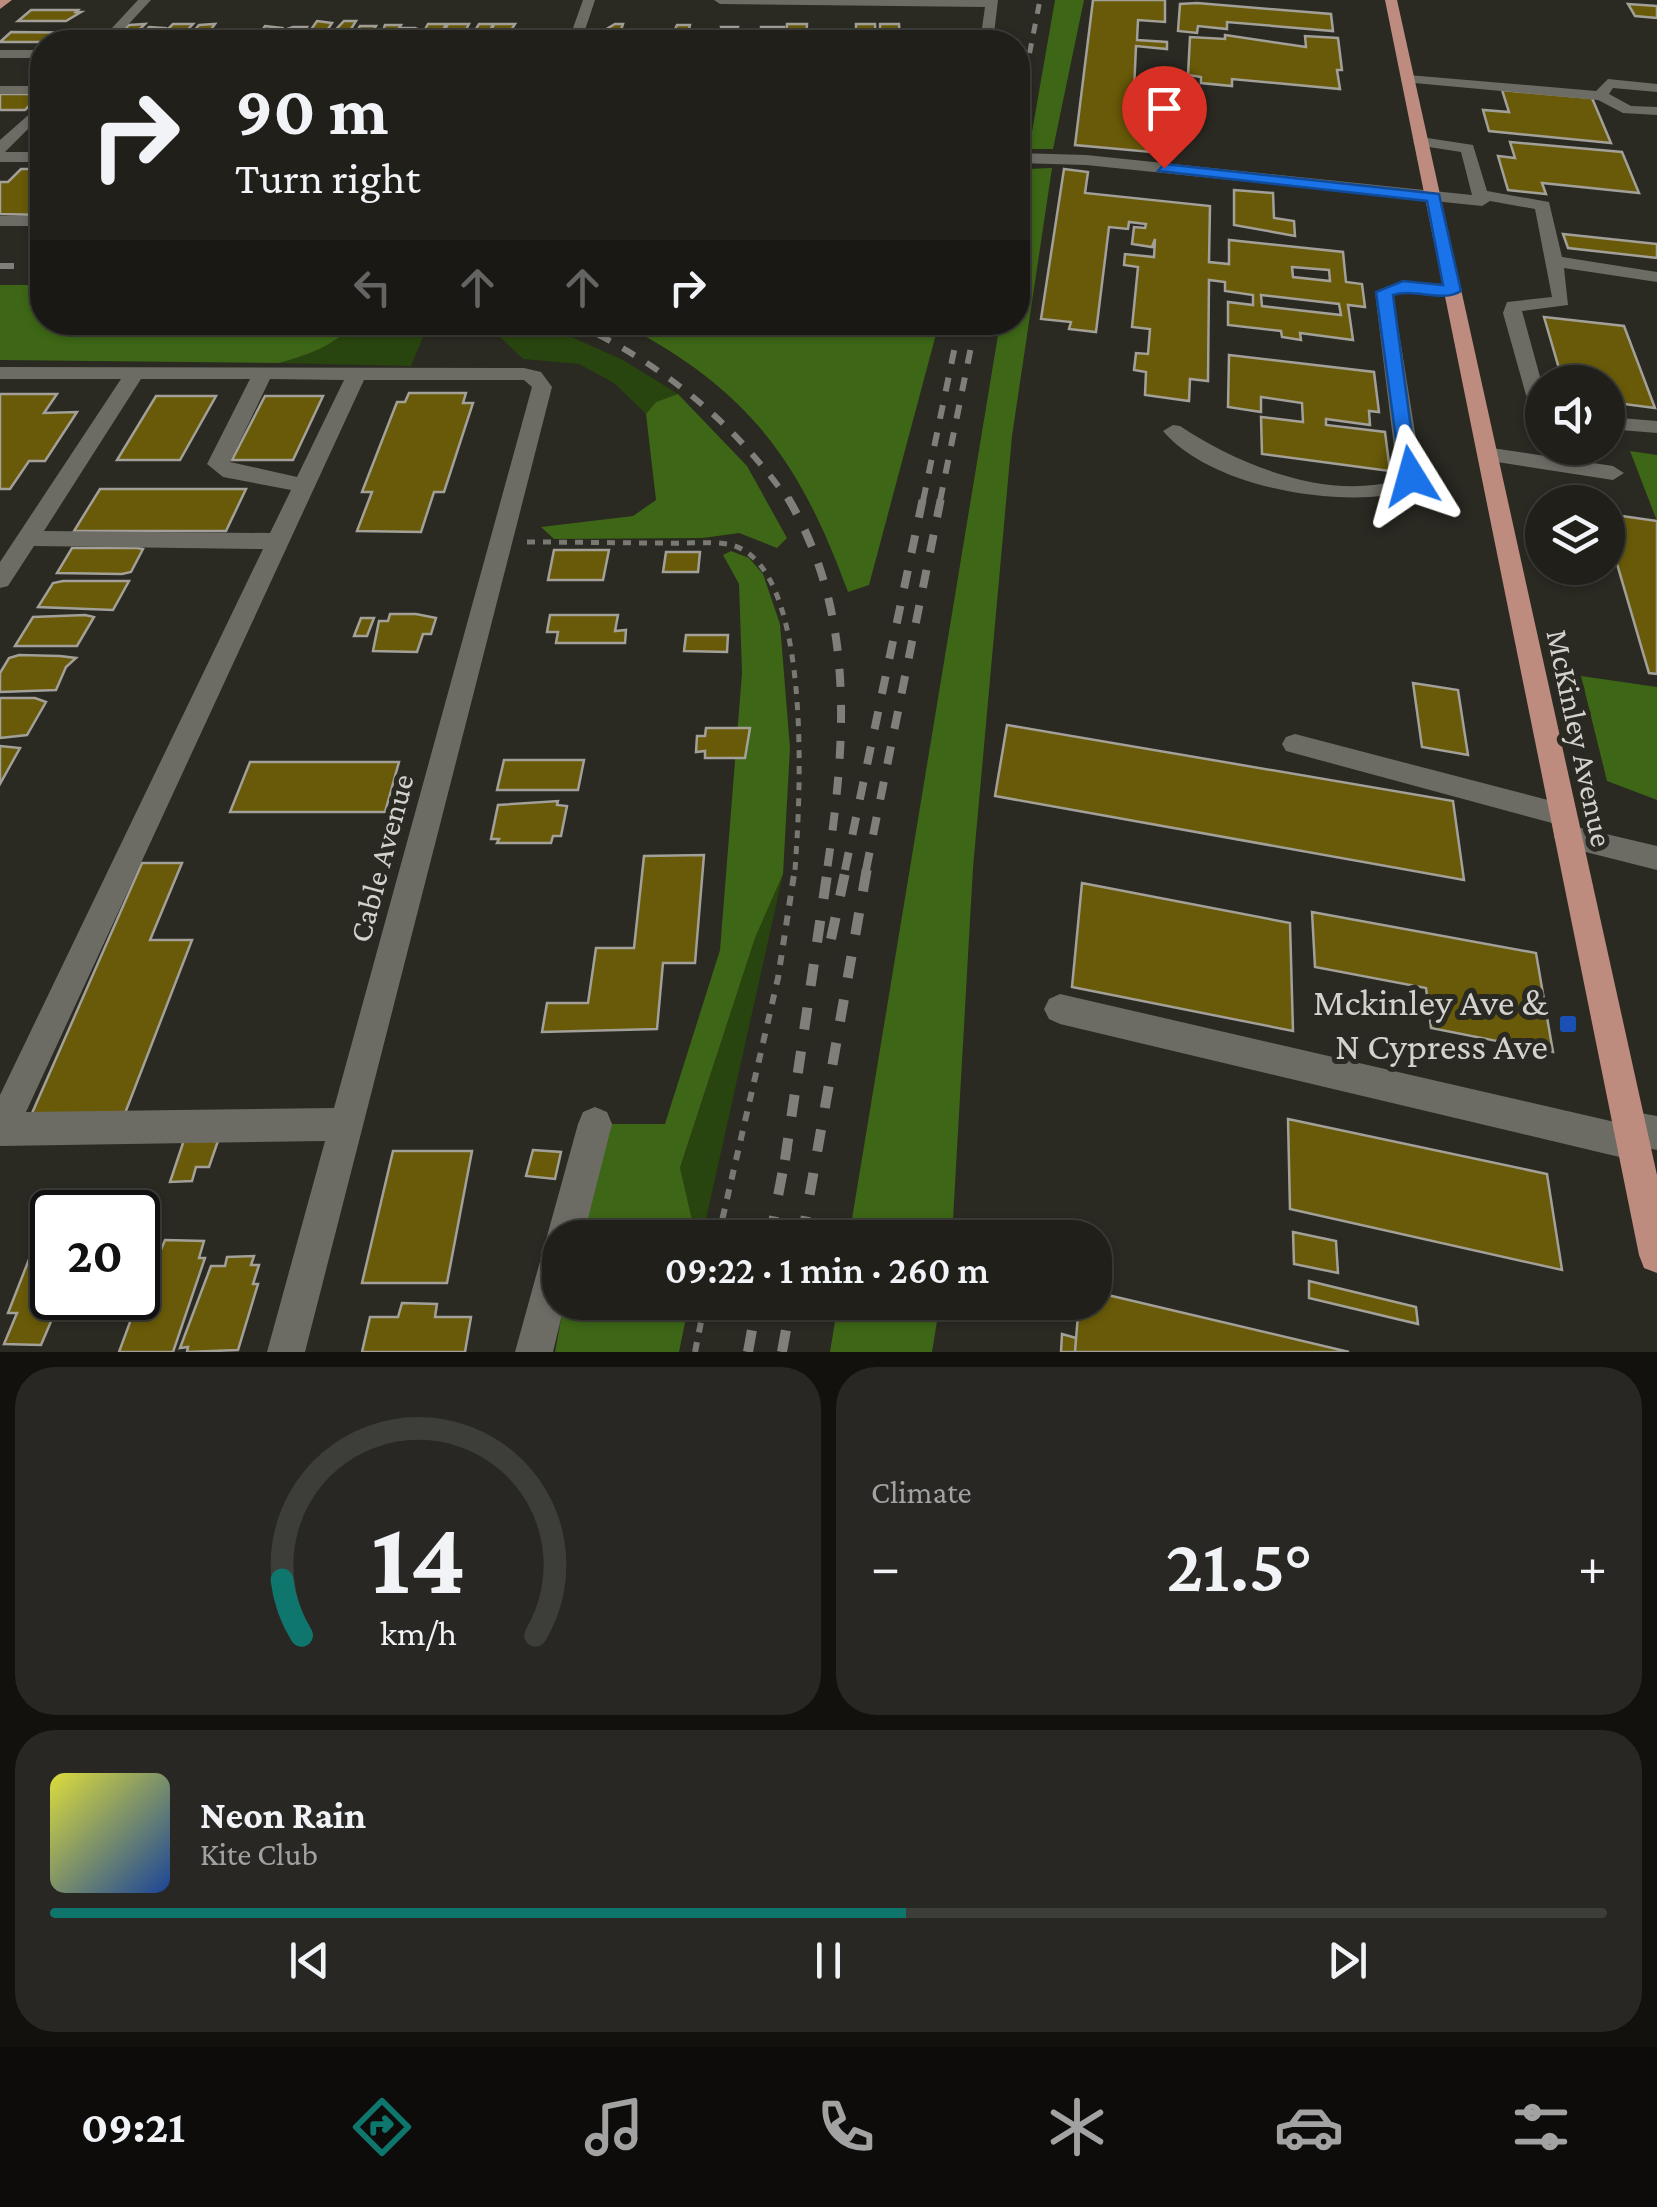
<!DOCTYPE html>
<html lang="en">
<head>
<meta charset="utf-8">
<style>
	:root { --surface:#201f1a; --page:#282723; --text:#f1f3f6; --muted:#a2a2a2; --line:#3d3d39; --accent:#0f766e }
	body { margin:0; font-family:"Crimson Pro",serif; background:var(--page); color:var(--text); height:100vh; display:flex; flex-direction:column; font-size:38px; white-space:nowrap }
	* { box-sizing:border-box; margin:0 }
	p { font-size:32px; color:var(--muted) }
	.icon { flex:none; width:55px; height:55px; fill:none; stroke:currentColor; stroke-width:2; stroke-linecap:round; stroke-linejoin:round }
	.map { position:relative; height:1352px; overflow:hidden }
	.panel { display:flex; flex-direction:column; gap:15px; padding:15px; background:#12110e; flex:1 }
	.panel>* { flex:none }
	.top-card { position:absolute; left:30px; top:30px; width:1000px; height:305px; border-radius:40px; box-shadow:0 2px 8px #0004,0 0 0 2px var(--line); background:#201f1a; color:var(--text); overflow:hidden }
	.controls { position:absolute; left:1525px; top:365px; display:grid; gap:20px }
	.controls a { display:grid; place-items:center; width:100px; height:100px; border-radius:50%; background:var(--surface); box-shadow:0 2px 8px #0004,0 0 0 2px var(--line); font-size:50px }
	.speed { position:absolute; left:30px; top:1190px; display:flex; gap:20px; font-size:50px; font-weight:700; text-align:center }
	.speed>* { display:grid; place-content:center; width:130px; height:130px; border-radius:50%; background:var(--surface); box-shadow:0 2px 8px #0004,0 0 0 2px var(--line); line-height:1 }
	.speed .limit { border:5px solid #111; border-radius:15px; background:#fff; color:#111 }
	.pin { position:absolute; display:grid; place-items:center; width:85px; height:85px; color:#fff; margin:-102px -42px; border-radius:50% 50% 50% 0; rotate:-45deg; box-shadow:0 0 10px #0007 }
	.pin .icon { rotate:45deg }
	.me { position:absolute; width:110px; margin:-55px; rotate:352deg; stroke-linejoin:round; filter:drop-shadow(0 0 8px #0008) }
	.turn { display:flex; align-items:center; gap:35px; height:210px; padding:0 40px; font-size:45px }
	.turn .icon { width:130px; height:130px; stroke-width:2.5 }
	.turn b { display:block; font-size:70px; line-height:85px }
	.lanes { display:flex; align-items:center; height:95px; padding:0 40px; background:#0003; justify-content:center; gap:50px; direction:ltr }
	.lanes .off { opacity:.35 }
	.big { font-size:75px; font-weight:600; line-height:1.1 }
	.panel .tile { flex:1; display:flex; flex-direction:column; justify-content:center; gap:15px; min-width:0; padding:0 35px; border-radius:40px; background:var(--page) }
	.panel .dial { align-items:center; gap:0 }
	.dial svg { height:260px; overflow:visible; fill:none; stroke:var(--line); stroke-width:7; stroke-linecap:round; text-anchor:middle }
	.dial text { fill:var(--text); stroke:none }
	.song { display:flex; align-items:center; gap:30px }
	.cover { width:120px; height:120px; border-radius:15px; background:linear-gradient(135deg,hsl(60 70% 55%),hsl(220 70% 35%)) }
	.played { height:10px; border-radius:5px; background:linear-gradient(90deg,var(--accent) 55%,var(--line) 55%) }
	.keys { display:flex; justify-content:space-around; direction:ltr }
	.heat { display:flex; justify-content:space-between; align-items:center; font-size:55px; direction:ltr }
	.panel .tiles { flex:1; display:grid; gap:15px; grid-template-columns:1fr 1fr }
	.tile:last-child { grid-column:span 2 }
	.trip { position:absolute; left:542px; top:1220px; width:570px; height:100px; border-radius:40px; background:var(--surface); box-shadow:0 2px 8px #0004,0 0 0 2px var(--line); font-weight:600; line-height:100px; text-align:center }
	.tab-bar { display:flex; height:160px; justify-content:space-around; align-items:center; background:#0d0c0a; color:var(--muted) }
	.tab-bar .icon { width:70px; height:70px }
	.tab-bar .current { color:var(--accent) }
	.tab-bar b { font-size:45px; color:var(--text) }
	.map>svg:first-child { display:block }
</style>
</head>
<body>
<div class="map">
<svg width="1657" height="1352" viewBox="0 0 1657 1352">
	<rect width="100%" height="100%" fill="#2a2922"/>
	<path fill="#29450f" d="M355,323H540L623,360L678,394L656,402L646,414L614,383L579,364L523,359L499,336L428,325L411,366L279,363C308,355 334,346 355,323Z
		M783,874L702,1237H696L680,1169L755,938Z"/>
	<path fill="#3d6616" d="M1055,0H1084L1053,149H1029Z
		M1052,168L1012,436L973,868L952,1237H849L1000,323L1018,322V217L1025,169Z
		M0,285H42V322L355,323C334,346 308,355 279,363L0,360Z
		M621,323H939L869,585L848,592C799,459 749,390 621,323Z
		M678,394L747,466L787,538L777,548L739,533L703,538L554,539L541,527L633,516L656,500L646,414L656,402Z
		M1630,451L1657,455V521Z
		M731,551L749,558L763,574L780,624L790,748L783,874L755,938L680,1168L696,1237L575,1238L595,1124H665L720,950L742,673L739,584L723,555Z
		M1581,676L1657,687V800L1607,781Z
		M564,1303H689L679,1352H555Z
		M838,1303H940L932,1352H830Z"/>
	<path fill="#685a08" stroke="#a2a098" stroke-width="2.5" fill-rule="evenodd" d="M1093,0H1165V22L1138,20L1137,40L1167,42V49L1136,46L1133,114L1146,116V128L1162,129V153L1075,145Z
		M1197,3L1331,14L1333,31L1227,22V29L1198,26L1197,33L1178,31L1180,4Z
		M1628,4L1657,6V18L1635,16Z
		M31,10H78L76,12H81L66,21H18Z
		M317,21L332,23L320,41H303Z
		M344,21H356L343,42H324Z
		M145,24L129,40H111L129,25Z
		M173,24H193L178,40H157Z
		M215,24L204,39H187L199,25Z
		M428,24H446L437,42H418Z
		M448,24H469L460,41H439Z
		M479,24H493L485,42H468Z
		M494,24H515L505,40H488Z
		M615,24H623L617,42H599L603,31Z
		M787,24H807L806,42L786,41Z
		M856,24H875L876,41H856Z
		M880,24H899L900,41H880Z
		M385,25H401L392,39H380Z
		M677,25H690L686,42H669Z
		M265,26L282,28L274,38L255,40Z
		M360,26H376L367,40L351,41Z
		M149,27L165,28L154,40H136Z
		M293,27H307L299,42H278L284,30Z
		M721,27H738L735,42H724Z
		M761,27H784L783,42H760Z
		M400,28H415L420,30L411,42H394Z
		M902,31H924L925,42H902Z
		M11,32L103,33L93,42H0Z
		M693,32H715L712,42H690Z
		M1225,35L1306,47L1305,36L1338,38L1342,70H1337L1340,89L1232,79V86L1201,83V77L1188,75L1190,37L1225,39Z
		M1502,90L1592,98L1611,143L1489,131L1483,110L1509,112Z
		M0,94H41L25,110H0Z
		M1510,142L1622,152L1639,193L1542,183L1546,194L1508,190L1498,156L1515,158Z
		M21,169H42V215L0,214V182H8Z
		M1064,169L1088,172L1085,193L1210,206L1209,262L1229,264V240L1343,252L1346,282L1362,284L1365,307L1348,305L1353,340L1300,333L1301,340L1282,337L1281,331L1228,325V302L1253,305V295L1225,291V282L1209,280L1208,381L1190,379L1189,401L1145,395L1146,372L1134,370L1136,353L1148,354L1150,329L1132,327L1138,267L1124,265L1125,254L1154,257L1155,239L1152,247L1132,244L1134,227L1145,228L1146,224L1129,222L1128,229L1109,227L1096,332L1069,329L1071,322L1041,319ZM1292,267L1329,270L1330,281L1293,277ZM1261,295L1339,304L1341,315L1262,306Z
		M1234,190L1273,193L1274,218L1294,221L1295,236L1234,225Z
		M1563,234L1657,244V258L1568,248Z
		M1544,317L1624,326L1655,408L1608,402V382H1563Z
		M1229,355L1374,372L1379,412L1369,411L1370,425L1326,419V425L1385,432L1390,471L1262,454L1261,417L1303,422L1302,403L1261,397V412L1228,407Z
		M409,393H466L463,403H473L444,492H434L421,532L357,531L372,492H362L397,402H405Z
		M0,394H57L44,413L77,412L45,461H29L10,489H0Z
		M156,396H216L180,460H117Z
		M265,396H323L293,460H232Z
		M100,489H246L226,531H74Z
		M1608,514L1657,521V674L1649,673L1608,533Z
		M72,548H137L143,549L131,572L122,574L57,573Z
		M554,550H609L603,580H548Z
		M666,552H700L698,572H663Z
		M63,581H129L113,610L38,607L53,583Z
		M390,614H416L436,618L431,634H423L417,652L373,651L379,621H388Z
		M85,615L94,617L77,646H15L33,617Z
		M550,615H618L615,631L626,630L625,643H556L558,632H547Z
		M361,618H374L367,636H354Z
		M686,635H728L727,652L684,651Z
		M19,655L60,656L76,658L66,667L56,690L0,692V673L9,658Z
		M1413,683L1458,690L1468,755L1422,747Z
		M0,698H35L46,702L27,735L0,738Z
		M1007,725L1453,801L1464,880L995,796Z
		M706,728H750L745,758H705V751L696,752L697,736H705Z
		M0,746L20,748L0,784Z
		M504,760H584L578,790H497Z
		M250,762H399L385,812H230Z
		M558,801L557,805L567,806L561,836H553L551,843H497L499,839H491L498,805Z
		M704,855L695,963H663L657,1029L542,1032L547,1003H588L596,948H634L644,856Z
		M142,863H182L150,940H192L122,1121L29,1120Z
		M1082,883L1290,923L1293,1031L1072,987Z
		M1312,912L1536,953L1553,1052L1431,1028L1426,988L1315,967Z
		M1288,1119L1547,1174L1562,1270L1290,1209Z
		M184,1140L218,1141L209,1167H196L192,1181L170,1182Z
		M533,1150L561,1152L555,1179L526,1176Z
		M393,1151H472L447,1283H362Z
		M44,1221H52V1298H61L41,1345L4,1344L17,1313H8Z
		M1293,1232L1336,1241L1338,1273L1294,1264Z
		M165,1240L204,1241L199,1258H205L173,1352H119L154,1257H158Z
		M254,1256L251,1265H259L253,1284H258L238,1350L187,1352L188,1347L180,1348L211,1266H225L227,1257Z
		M1309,1281L1416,1307L1418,1324L1309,1298Z
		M1095,1292L1349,1352H1075L1079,1302H1095Z
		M402,1303L437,1304L435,1317H471L465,1352H362L370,1317H398Z
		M1062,1334L1076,1338L1075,1352H1061Z"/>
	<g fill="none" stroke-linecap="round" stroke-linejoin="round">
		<path stroke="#797872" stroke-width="5" stroke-dasharray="8 8" stroke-linecap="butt" d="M527,542C573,542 619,543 665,543C685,544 708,541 727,544C815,559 800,802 795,870"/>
		<path stroke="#797872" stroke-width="6" stroke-dasharray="10 10" stroke-linecap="butt" d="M718,1238L778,978L795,868
			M695,1352L705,1302"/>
		<path fill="#6d6c64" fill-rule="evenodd" d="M138,0H151L112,42H99Z
			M583,0H595L581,42H568Z
			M714,0H998L993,42H980L985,7L720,4Z
			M0,50H42V58H0Z
			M1408,75L1596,91L1608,79L1657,84V92L1613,88L1609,94L1631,106L1657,107V115L1623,113L1598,100L1403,82L1401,79Z
			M0,86H42V94H0Z
			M42,103V115L5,152H42V162H0V140Z
			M1421,137L1473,145L1487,191L1549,202L1562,257L1657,272V282L1564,268L1568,305L1522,311L1542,384V409L1535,407L1526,395L1503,313L1507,302L1552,297L1535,209L1490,201L1482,206L1086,165L1018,163V153L1086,155L1472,195L1461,152L1416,145L1413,142Z
			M0,216H42V226H0Z
			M1403,281L1453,286L1462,291C1444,304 1415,288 1393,295L1422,476L1415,490C1345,510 1212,489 1163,431L1173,425L1180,426C1238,465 1328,501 1398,480L1375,292Z
			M0,367L524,368L541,372L552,387L305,1352H267L325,1141L0,1146V1095L263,549L34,546L8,586L0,588V562L121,379H0ZM141,379H250L207,464L223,477L291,490L270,533L44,531ZM270,379L344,380L297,477L230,462ZM364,380H524L532,387L334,1108L26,1112Z
			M1608,417L1657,421V433L1608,429Z
			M1485,447L1613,466L1624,473L1613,480L1478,459V449Z
			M1295,734L1563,804L1573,807L1577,815L1573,823L1563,826L1286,751L1282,744L1286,737Z
			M1568,825L1657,846V870L1558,845L1554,837L1558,829Z
			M1060,994L1615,1122L1617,1116L1629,1111L1657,1116V1150L1647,1148L1644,1155L1632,1160L1060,1024L1049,1019L1044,1009L1049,999Z
			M595,1107L607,1112L612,1124L583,1238H560V1302H565L553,1352H515L578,1124L583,1112Z"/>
		<path fill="#bd8c7f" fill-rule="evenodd" d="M0,0H12L0,9Z
			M1385,0H1397L1657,1175V1273L1644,1268L1639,1255Z"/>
		<path stroke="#807f7a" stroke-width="5" stroke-dasharray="10 10" stroke-linecap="butt" d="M1018,112L1040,0"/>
		<path stroke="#807f7a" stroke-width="6" stroke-dasharray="14 14" stroke-linecap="butt" d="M0,266H42
			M573,322C663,365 731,419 789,501
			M923,501L960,322
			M940,501L976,322"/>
		<path stroke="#807f7a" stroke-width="8" stroke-dasharray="18 18" stroke-linecap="butt" d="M788,498C856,614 846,742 827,870
			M845,870L923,498
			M866,870L941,498"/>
		<path stroke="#807f7a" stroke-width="10" stroke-dasharray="22 22" stroke-linecap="butt" d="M831,939L846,868
			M785,1160L828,868
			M770,1238L787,1149
			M802,1238L867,868
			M748,1352L757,1302
			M782,1352L791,1302"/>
	</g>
	<path fill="#1a73e8" stroke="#114b97" stroke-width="2.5" d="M1164,164L1439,194L1461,291C1443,303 1414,288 1393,295L1418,480H1404L1401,476L1376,292L1403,281L1443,285L1427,201L1158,171Z"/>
	<rect fill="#1a4fb4" stroke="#2a2922" stroke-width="4" x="1558" y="1014" width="20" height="20" rx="5"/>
	<g text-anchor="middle" stroke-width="10" stroke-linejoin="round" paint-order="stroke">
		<g font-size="32" fill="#d3d2ce" stroke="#2a2922">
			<text transform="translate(1580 738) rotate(78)" y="11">McKinley Avenue</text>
			<text transform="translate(381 858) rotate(-75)" y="11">Cable Avenue</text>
		</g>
		<g font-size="38" fill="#d3d2ce" stroke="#2a2922" text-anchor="end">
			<text x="1548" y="1015">Mckinley Ave &amp;<tspan x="1548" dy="44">N Cypress Ave</tspan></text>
		</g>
	</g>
</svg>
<div class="controls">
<a><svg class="icon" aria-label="sound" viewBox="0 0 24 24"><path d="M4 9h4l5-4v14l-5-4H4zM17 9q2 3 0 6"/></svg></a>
<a><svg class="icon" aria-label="layers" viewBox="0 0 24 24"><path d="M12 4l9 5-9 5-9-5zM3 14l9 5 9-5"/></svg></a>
</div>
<div class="speed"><div class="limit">20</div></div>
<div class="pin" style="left:1164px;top:168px;background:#d93025"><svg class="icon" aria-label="arrive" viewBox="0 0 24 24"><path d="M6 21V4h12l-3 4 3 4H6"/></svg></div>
<svg class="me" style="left:1411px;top:476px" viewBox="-20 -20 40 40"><path d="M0-17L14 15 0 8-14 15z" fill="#1a73e8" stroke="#fff" stroke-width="4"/></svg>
<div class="trip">09:22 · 1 min · 260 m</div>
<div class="top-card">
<div class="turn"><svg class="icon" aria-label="right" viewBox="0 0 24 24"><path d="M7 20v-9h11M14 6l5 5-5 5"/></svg><div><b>90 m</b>Turn right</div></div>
<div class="lanes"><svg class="icon off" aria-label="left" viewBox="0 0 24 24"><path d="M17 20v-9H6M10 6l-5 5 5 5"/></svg><svg class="icon off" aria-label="ahead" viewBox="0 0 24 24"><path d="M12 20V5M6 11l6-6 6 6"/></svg><svg class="icon off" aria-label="ahead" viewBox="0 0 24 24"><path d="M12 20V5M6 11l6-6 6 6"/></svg><svg class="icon" aria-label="right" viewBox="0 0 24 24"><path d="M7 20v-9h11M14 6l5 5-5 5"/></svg></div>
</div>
</div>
<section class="panel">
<div class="tiles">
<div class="tile dial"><svg viewBox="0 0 100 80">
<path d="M14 69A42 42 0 1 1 86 69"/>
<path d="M14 69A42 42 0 0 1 8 52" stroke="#0f766e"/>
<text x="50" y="56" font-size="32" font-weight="700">14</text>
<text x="50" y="72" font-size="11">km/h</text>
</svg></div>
<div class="tile"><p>Climate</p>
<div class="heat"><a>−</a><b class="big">21.5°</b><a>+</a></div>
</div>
<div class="tile">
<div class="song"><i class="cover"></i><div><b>Neon Rain</b><p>Kite Club</p></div></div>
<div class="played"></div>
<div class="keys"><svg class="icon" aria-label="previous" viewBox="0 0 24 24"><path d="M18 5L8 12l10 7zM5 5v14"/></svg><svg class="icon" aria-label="pause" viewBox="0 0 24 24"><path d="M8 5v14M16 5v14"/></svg><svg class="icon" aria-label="next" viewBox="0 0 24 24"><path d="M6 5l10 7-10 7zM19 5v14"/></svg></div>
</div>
</div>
</section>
<nav class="tab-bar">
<b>09:21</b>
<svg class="icon current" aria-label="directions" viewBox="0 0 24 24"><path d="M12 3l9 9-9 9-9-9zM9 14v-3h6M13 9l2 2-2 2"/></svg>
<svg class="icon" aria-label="music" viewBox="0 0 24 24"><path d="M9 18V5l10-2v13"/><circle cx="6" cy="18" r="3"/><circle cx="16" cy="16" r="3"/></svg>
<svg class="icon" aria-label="phone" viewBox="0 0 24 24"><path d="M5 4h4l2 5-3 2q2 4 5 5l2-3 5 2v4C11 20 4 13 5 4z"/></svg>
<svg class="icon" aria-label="climate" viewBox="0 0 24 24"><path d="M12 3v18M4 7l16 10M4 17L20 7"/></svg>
<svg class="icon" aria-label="car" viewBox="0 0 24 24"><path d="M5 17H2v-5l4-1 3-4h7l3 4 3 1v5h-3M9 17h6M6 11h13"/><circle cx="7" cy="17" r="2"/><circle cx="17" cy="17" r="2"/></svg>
<svg class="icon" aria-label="filters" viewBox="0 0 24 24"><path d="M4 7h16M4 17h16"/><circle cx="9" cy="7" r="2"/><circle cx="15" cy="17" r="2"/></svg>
</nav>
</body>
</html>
